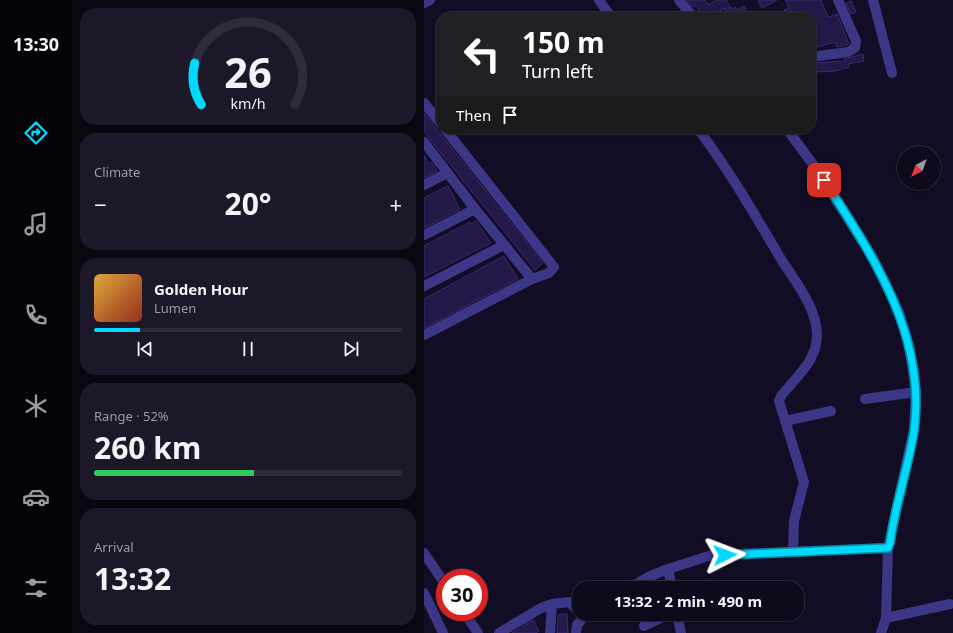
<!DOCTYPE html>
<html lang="en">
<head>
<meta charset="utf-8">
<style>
	:root { --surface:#0e0a1c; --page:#1c1829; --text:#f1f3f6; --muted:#9b9aa3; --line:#2e2b3b; --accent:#00d9fc }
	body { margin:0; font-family:"Noto Sans",sans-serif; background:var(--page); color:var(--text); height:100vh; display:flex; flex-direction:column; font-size:15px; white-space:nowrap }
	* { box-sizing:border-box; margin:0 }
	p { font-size:13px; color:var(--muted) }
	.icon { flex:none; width:22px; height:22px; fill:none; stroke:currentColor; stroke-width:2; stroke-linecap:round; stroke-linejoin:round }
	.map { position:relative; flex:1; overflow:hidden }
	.sheet { display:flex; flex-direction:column; gap:8px; padding:8px; background:#08060f; width:352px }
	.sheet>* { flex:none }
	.guide { position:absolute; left:12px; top:12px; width:380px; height:122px; border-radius:16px; box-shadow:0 1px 3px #0004,0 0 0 1px var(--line); background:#202124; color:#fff; overflow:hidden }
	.needle { width:26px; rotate:221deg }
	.fabs { position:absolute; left:473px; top:146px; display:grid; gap:8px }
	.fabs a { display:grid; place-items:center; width:44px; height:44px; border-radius:50%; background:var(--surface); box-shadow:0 1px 3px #0004,0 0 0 1px var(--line); font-size:20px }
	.speed { position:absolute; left:12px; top:569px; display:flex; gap:8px; font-size:20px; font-weight:700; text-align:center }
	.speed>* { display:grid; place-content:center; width:52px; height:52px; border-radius:50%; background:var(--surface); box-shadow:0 1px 3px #0004,0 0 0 1px var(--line); line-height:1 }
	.speed .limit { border:6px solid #d22; background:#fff; color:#111 }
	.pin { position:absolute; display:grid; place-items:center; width:34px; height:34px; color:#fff; margin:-17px; border-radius:8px; box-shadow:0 2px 6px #0006 }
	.me { position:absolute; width:44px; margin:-22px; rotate:87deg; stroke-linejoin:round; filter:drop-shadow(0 0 3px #0008) }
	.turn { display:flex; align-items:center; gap:14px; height:84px; padding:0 20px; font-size:18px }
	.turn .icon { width:52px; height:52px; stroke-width:2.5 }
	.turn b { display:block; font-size:28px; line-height:34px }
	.then { display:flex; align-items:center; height:38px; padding:0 20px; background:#0003; gap:8px; font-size:15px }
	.big { font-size:30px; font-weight:700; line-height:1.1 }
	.sheet .tile { flex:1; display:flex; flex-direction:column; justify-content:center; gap:6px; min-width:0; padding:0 14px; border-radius:16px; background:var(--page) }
	.sheet .dial { align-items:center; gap:0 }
	.dial svg { height:104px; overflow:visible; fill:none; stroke:var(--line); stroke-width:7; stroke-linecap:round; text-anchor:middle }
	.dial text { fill:var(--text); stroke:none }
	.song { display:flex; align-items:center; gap:12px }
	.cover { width:48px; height:48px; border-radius:6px; background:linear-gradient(135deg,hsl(40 70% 55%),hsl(10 70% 35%)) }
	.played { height:4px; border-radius:2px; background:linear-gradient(90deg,var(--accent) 15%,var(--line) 15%) }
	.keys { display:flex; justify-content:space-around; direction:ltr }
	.heat { display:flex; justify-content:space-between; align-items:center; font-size:22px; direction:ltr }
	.charge { height:6px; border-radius:3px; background:linear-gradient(90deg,#34c759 52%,var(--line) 0) }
	.trip { position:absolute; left:148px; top:581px; width:232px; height:40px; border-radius:16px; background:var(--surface); box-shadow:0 1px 3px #0004,0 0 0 1px var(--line); font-weight:700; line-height:40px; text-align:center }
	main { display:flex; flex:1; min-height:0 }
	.tab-bar { display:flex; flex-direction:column; width:72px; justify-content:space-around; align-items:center; background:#06040b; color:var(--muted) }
	.tab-bar .icon { width:28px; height:28px }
	.tab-bar .current { color:var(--accent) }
	.tab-bar b { font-size:18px; color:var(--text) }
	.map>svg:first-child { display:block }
</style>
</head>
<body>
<main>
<nav class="tab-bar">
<b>13:30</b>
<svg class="icon current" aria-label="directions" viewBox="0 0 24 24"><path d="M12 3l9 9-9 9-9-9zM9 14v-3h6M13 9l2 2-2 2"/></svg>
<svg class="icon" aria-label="music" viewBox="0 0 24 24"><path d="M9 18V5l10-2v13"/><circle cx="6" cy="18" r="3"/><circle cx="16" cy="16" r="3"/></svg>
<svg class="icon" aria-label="phone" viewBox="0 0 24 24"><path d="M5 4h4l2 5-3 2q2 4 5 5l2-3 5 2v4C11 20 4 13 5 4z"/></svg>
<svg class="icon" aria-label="climate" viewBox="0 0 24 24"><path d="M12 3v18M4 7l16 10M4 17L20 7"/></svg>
<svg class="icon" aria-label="car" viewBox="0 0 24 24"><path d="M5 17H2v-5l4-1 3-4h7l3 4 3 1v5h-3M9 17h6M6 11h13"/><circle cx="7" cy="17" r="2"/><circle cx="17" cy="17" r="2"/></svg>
<svg class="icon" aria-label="filters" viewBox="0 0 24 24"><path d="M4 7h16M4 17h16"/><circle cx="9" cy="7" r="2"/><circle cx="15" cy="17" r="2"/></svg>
</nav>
<section class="sheet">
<div class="tile dial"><svg viewBox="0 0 100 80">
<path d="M14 69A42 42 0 1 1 86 69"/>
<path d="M14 69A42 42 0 0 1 9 37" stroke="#00d9fc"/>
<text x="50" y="56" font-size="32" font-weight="700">26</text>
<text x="50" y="72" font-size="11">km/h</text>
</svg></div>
<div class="tile"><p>Climate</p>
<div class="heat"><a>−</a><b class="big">20°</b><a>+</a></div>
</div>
<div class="tile">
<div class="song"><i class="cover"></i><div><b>Golden Hour</b><p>Lumen</p></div></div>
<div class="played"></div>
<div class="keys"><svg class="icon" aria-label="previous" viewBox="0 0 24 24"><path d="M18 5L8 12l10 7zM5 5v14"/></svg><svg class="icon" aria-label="pause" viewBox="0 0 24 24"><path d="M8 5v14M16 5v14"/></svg><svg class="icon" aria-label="next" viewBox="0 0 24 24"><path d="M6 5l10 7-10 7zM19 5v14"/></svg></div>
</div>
<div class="tile"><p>Range · 52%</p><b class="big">260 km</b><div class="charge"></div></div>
<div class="tile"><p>Arrival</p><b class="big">13:32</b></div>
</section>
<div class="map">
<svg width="529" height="633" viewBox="0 0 529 633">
	<rect width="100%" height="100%" fill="#120d25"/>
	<path fill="#231847" stroke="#3b2974" d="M263,0H281L284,5L292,0H302L308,9L311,7L313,10L320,6L324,15L320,17H303L305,16L300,8L286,17H279L272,6L269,7Z
		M334,0H353L338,8Z
		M361,0H397L404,17L413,14L425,44L413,47L411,42L387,49V17H363L360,10L365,8Z
		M427,1L432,12L427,14L422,3Z
		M439,54L440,61L424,64L425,67L412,71L390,72L389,63L421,61L420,59Z
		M0,113L119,263L111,270L0,132Z
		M0,155L5,164L7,162L13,171L0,178Z
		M24,186L36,209L0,228V198Z
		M52,221L67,243L0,277V246L46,222L47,224Z
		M80,256L94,279L0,328V299Z
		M143,614L144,633H133L134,615Z
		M109,620L115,631L112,633H88Z"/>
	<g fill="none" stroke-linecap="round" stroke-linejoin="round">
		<path stroke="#3c3686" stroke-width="10" d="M175,0L187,17
			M255,0L269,17
			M449,0L468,73
			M0,3L6,0
			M387,57L424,52L431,48L432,41L414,0
			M0,103L17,124
			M274,129C305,170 331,215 357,259C371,281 393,308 393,335C393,361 372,377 357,396L355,401L380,482L370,521L369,552
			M363,129L393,170L449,258L475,312L485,345L492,392L490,429L464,548L462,618L457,633
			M0,142L51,209L108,279
			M0,185L23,173
			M0,235L51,209
			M0,286L80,245
			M0,335L108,279L125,273L130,267L21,129
			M441,399L492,392
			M361,421L407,411
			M0,553L21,584
			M206,588L224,577L244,569
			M248,588L244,569L288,555L464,548
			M0,593L19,633
			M40,612L54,633
			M253,614L257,633
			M462,618L526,604
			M220,626L245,614
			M75,633L117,608L128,604L145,602L155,611
			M126,633L128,604
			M152,633L153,625L162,614"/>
	</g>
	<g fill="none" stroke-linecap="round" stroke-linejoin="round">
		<g stroke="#008da4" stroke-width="10">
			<path id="route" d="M301,555L461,548H464L466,543C471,505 484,469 490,431C503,336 449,256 400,180"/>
		</g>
		<use href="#route" stroke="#00d9fc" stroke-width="7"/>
	</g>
</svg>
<div class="fabs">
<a><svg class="needle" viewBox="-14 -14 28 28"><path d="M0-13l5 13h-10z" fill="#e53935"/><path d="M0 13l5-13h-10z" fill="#9b9aa3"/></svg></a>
</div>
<div class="speed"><div class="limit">30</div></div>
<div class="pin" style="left:400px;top:180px;background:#d93025"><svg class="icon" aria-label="arrive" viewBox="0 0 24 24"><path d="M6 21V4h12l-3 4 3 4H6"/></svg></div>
<svg class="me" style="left:301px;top:555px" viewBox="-20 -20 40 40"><path d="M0-17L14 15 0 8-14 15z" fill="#00d9fc" stroke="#fff" stroke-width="4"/></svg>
<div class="trip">13:32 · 2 min · 490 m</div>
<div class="guide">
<div class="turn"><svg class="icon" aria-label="left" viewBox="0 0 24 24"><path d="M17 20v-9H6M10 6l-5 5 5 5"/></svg><div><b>150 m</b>Turn left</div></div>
<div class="then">Then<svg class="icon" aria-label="arrive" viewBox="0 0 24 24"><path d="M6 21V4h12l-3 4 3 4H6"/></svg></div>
</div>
</div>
</main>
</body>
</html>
